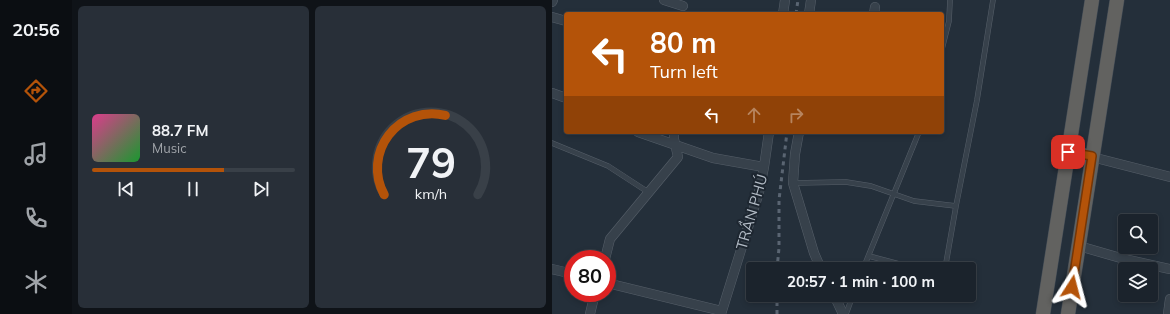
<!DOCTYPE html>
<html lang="en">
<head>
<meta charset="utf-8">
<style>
	:root { --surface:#1b232c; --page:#282f38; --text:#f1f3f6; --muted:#a0a4a9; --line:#394048; --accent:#b45309 }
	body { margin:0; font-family:Mulish,sans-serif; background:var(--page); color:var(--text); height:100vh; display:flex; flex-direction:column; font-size:15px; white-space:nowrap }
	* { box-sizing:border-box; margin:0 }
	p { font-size:13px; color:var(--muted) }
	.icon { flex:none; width:22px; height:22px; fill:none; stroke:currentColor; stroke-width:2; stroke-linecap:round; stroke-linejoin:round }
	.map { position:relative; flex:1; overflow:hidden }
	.side { display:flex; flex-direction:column; gap:6px; padding:6px; background:#0f1318; width:480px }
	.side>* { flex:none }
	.hud { position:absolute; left:12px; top:12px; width:380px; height:122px; border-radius:4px; box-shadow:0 2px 6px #0003,0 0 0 1px var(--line); background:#b45309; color:#fff; overflow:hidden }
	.tools { position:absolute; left:566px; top:214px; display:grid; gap:8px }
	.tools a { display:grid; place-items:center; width:40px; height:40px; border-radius:4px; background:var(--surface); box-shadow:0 2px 6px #0003,0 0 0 1px var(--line); font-size:20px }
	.speed { position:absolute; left:12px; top:250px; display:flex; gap:8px; font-size:20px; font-weight:700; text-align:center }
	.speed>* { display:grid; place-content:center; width:52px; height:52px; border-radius:50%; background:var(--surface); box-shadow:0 2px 6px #0003,0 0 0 1px var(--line); line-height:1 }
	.speed .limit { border:6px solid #d22; background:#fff; color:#111 }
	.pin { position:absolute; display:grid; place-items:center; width:34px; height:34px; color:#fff; margin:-17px; border-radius:8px; box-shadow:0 2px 6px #0006 }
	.me { position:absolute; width:44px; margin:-22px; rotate:9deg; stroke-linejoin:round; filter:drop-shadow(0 0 3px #0008) }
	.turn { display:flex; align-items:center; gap:14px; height:84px; padding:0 20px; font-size:18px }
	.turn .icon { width:52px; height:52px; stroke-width:2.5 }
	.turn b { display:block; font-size:28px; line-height:34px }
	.lanes { display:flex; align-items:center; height:38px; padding:0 20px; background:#0003; justify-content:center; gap:20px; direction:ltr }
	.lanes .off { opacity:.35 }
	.side .card { flex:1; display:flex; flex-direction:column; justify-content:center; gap:6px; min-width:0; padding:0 14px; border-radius:6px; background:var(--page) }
	.side .dial { align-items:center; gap:0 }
	.dial svg { height:104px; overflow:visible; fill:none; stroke:var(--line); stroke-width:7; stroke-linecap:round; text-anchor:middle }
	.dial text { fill:var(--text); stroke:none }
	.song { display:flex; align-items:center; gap:12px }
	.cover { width:48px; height:48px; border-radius:6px; background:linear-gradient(135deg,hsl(330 70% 55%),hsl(130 70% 35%)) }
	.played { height:4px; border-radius:2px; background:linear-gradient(90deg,var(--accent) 65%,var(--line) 65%) }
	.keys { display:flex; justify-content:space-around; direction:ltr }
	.side .tiles { flex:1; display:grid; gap:6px; grid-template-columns:repeat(2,1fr) }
	.trip { position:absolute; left:194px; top:262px; width:230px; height:40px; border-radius:4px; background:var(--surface); box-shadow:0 2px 6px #0003,0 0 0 1px var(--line); font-weight:700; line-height:40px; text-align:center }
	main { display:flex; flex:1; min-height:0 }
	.menu { display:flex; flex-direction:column; width:72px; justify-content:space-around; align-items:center; background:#0b0e12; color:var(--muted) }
	.menu .icon { width:28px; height:28px }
	.menu .active { color:var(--accent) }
	.menu b { font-size:18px; color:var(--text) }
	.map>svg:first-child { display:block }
</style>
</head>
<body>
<main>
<nav class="menu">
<b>20:56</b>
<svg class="icon active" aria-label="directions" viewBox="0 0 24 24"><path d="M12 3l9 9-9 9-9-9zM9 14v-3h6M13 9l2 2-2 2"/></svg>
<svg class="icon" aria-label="music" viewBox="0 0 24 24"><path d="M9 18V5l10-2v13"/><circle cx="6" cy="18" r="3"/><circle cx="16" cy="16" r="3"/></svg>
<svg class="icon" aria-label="phone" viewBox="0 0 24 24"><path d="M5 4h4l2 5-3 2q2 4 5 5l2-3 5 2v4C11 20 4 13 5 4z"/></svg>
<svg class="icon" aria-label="climate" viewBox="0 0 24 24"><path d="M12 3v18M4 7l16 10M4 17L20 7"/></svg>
</nav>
<section class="side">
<div class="tiles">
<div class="card">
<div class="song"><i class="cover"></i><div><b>88.7 FM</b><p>Music</p></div></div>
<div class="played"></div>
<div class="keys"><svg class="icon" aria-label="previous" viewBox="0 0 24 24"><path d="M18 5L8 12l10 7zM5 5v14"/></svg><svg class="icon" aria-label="pause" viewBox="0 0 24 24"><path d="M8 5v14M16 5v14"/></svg><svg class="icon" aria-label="next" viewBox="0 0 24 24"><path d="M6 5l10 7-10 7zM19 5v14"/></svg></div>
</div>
<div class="card dial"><svg viewBox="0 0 100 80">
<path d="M14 69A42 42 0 1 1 86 69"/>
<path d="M14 69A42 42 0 0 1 61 8" stroke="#b45309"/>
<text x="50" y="56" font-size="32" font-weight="700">79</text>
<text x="50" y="72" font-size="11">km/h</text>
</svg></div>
</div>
</section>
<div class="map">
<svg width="618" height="314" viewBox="0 0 618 314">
	<rect width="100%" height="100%" fill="#242f3a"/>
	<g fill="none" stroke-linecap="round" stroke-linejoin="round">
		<g stroke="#565f69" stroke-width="5.5">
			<path id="service" d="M390,49L397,21L398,0
				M0,143L56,166L96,192
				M241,183L294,182L319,186L362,201L404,206
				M317,256L366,269
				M311,269L367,132
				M393,269L404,206L425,100L441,0
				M294,314L301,295"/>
		</g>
		<g stroke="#565f69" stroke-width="10">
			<path id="minor" d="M112,0L131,6
				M0,2L1,0
				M231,14L233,0
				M257,14L259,0
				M322,14L323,7
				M0,17L14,21
				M0,93L14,98
				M86,132L161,158L212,167
				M247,132L243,154L241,183L262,253L269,269
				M540,157L618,177
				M527,246L572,259L618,269
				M53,259L58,239L126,157L122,139V132
				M0,269L21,274
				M55,283L170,311
				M282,295L291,314
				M38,314L43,293
				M169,314L207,192L212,167L217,132
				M616,314L618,299"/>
		</g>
		<g stroke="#434c56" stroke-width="15">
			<path id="trunk" d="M516,152L540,157
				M491,314L540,0
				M516,314L565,0"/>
		</g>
		<use href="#service" stroke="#37414b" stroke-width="4.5"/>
		<use href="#minor" stroke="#37414b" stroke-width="9"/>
		<use href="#trunk" stroke="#626260" stroke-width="14"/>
		<path stroke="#5a6572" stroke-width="3" stroke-dasharray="4 4" stroke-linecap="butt" d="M244,14L246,0
			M225,269L227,248V200L235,132
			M225,314V295"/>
	</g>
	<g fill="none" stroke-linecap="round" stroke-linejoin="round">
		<g stroke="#753606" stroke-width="10">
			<path id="route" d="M516,152L540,156L520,287"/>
		</g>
		<use href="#route" stroke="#b45309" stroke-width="7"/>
	</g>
	<g text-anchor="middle" stroke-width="4" stroke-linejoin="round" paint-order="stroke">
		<g font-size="15" fill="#b3bcc6" stroke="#1d2630">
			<text transform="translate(200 212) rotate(-74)" y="5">TRẦN PHÚ</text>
		</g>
	</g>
</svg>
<div class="tools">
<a><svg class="icon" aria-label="search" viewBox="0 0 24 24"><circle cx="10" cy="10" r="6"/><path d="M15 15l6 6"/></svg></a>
<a><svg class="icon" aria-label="layers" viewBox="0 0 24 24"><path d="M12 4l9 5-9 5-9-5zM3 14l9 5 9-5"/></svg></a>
</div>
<div class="speed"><div class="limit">80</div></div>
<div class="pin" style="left:516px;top:152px;background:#d93025"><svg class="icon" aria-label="arrive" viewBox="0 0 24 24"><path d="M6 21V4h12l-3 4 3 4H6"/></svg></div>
<svg class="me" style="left:520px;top:287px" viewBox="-20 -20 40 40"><path d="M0-17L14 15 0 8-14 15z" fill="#b45309" stroke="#fff" stroke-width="4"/></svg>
<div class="trip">20:57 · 1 min · 100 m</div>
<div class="hud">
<div class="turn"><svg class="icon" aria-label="left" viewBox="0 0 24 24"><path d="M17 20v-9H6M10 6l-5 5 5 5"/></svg><div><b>80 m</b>Turn left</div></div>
<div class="lanes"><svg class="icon" aria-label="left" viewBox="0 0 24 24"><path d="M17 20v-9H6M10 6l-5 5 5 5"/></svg><svg class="icon off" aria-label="ahead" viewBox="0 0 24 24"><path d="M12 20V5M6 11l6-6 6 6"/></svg><svg class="icon off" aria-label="right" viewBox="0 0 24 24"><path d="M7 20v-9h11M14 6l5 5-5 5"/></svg></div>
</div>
</div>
</main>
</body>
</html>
